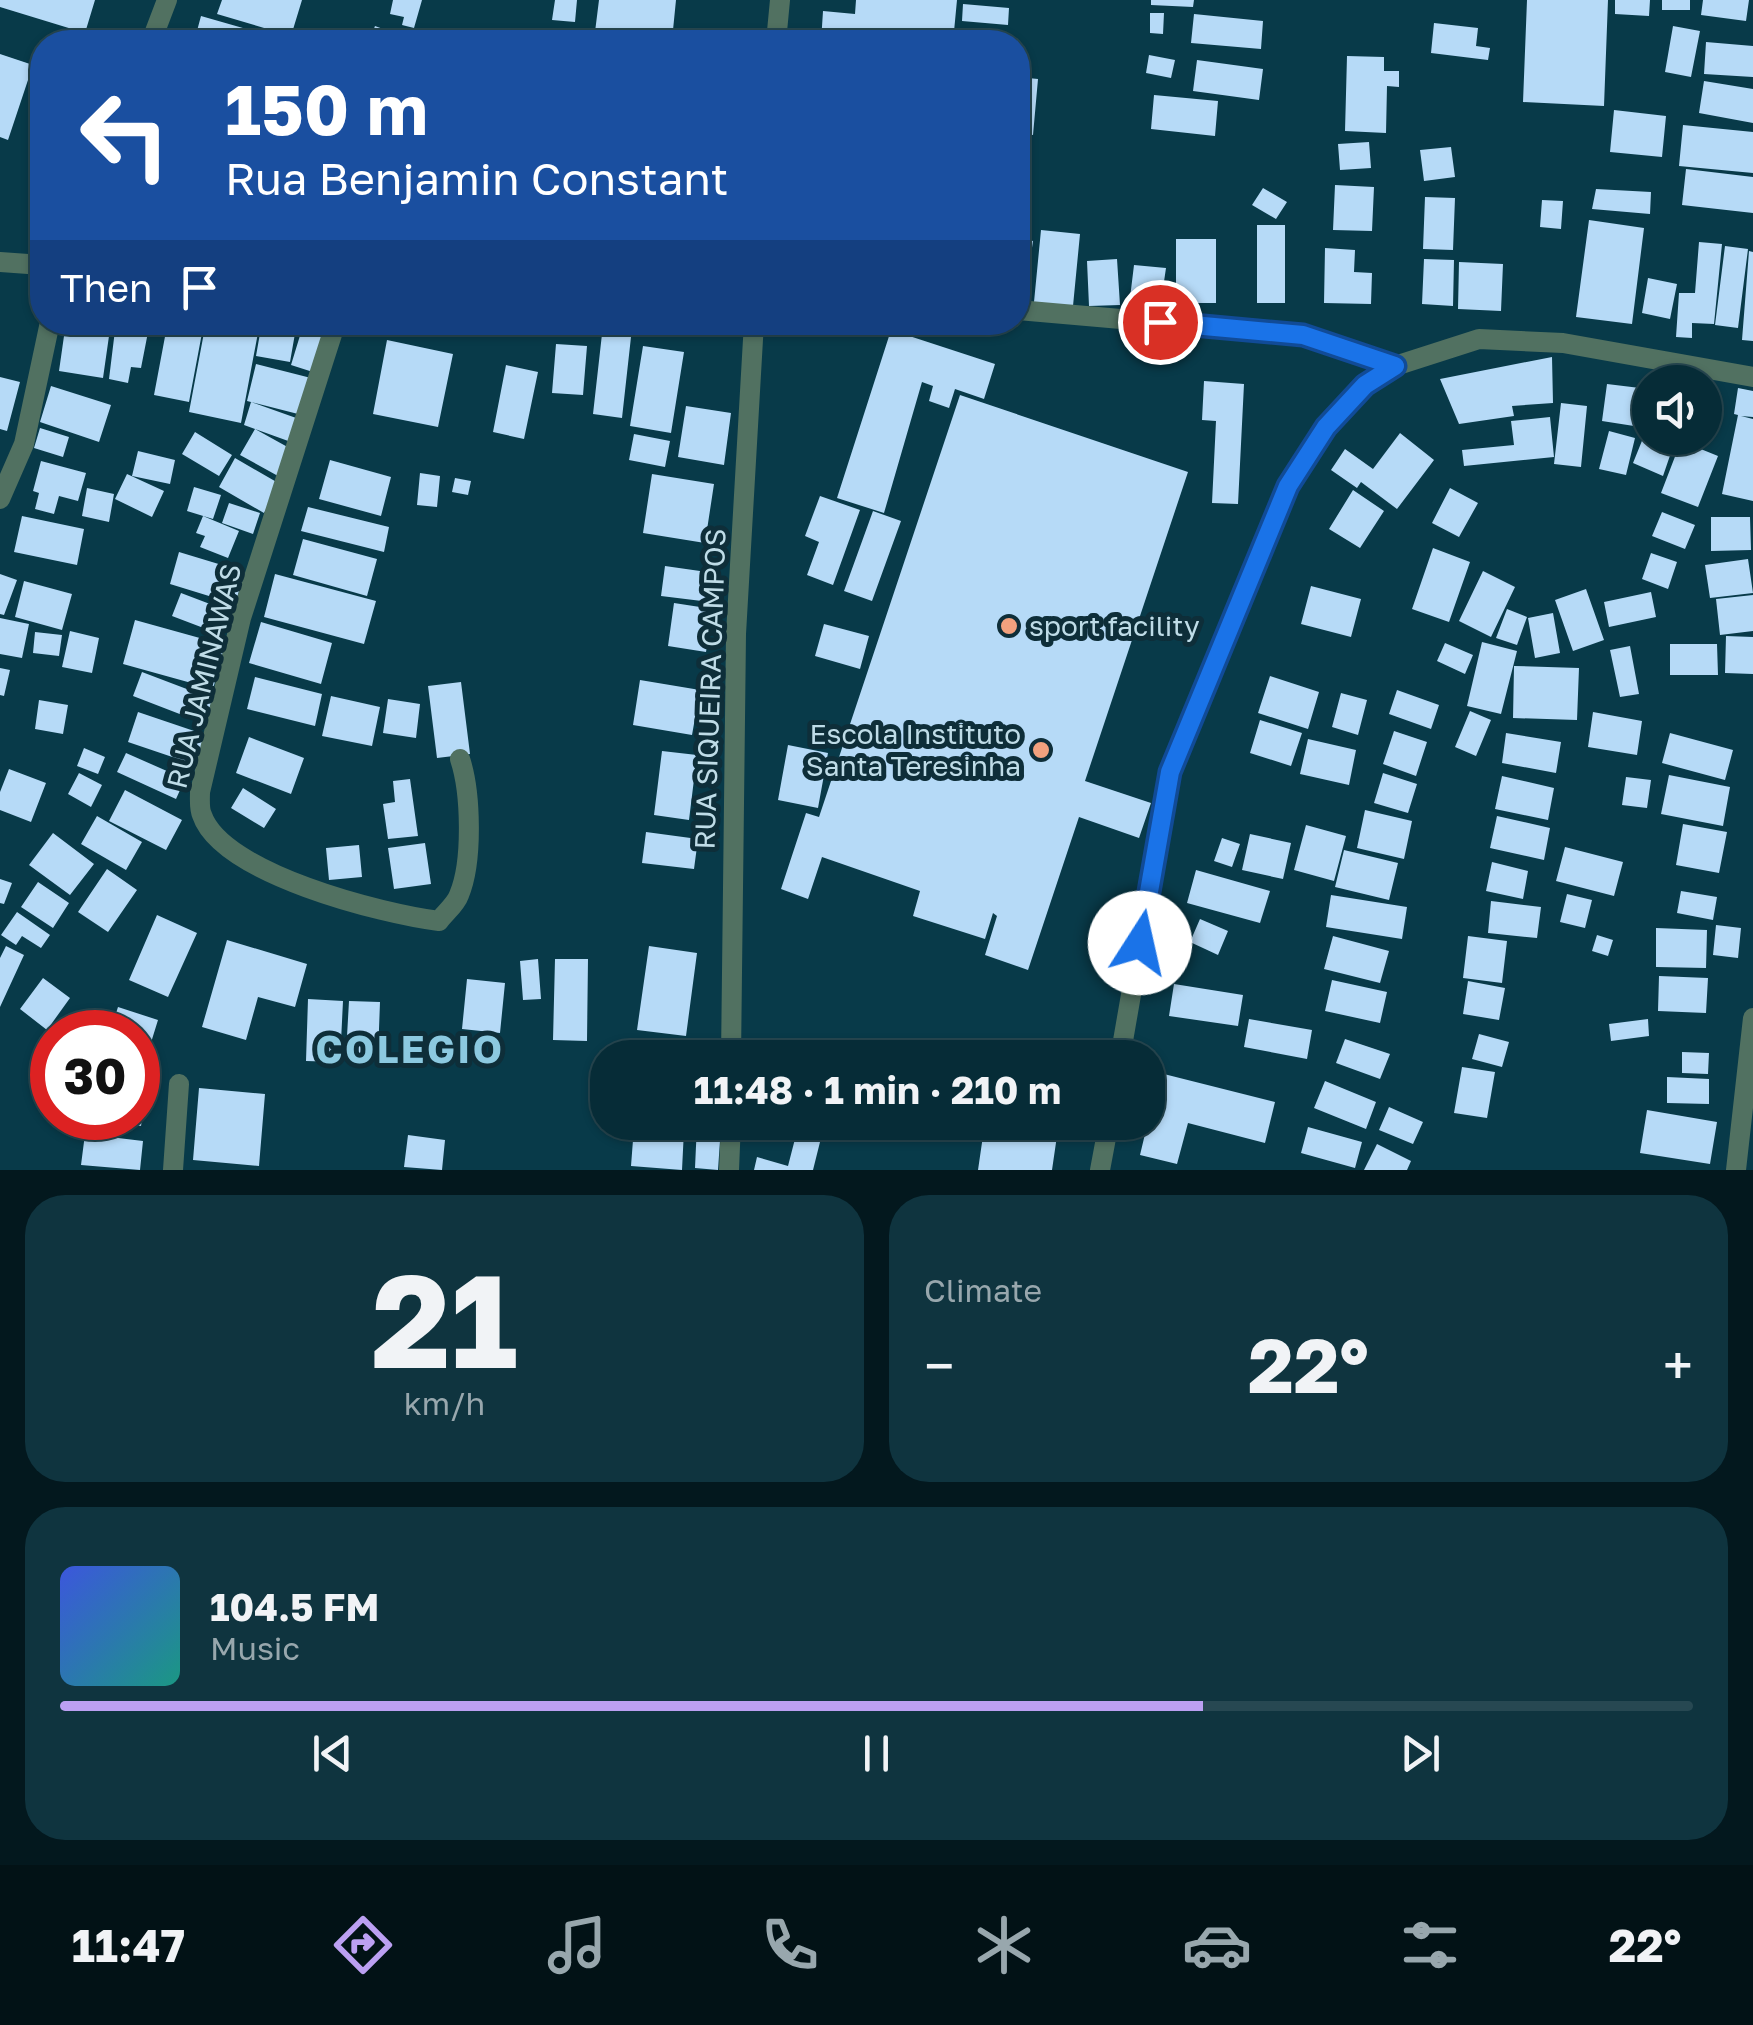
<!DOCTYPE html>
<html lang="en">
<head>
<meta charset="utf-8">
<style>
	:root { --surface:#062c37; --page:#0f343f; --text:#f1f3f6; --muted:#98a7ad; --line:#274852; --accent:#bca0f2 }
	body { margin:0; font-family:"Golos Text",sans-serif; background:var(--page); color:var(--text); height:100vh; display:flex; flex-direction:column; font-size:38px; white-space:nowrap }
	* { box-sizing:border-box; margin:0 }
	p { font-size:32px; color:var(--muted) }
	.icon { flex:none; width:55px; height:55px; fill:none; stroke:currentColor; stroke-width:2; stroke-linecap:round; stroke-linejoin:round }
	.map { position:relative; height:1170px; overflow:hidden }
	.drawer { display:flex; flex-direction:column; gap:25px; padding:25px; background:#03181e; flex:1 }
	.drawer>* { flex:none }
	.hud { position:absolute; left:30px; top:30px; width:1000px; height:305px; border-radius:40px; box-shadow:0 2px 8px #0004,0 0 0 2px var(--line); background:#1a4fa0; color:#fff; overflow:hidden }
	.buttons { position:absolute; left:1632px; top:365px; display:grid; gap:20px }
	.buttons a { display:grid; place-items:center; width:90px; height:90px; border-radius:50%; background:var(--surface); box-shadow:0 2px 8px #0004,0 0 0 2px var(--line); font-size:50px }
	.speed { position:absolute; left:30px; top:1010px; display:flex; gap:20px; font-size:50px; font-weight:700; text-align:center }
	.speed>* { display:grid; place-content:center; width:130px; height:130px; border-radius:50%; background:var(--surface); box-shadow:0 2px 8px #0004,0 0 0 2px var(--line); line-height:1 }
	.speed .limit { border:15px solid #d22; background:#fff; color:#111 }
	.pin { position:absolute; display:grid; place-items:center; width:85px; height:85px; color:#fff; margin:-42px; border:5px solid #fff; border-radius:50%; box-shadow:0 2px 10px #0007 }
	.me { position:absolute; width:110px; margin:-55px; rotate:10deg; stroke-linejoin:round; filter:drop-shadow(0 0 8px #0008) }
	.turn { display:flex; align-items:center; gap:35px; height:210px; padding:0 30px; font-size:45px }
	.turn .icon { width:130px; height:130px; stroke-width:2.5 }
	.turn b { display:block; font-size:70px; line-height:85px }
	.then { display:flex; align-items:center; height:95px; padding:0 30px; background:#0003; gap:20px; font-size:38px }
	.big { font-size:75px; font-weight:700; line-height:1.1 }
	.drawer .tile { flex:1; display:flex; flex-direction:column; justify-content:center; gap:15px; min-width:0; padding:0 35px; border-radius:40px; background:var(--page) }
	.drawer .dial { align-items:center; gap:0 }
	.dial b { font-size:130px; line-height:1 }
	.song { display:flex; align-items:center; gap:30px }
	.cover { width:120px; height:120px; border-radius:15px; background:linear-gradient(135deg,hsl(230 70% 55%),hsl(170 70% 35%)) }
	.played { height:10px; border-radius:5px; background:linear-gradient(90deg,var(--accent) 70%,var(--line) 70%) }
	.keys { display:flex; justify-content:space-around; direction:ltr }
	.heat { display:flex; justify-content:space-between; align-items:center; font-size:55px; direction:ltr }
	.drawer .tiles { flex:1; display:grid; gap:25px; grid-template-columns:1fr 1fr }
	.tile:last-child { grid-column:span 2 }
	.trip { position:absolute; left:590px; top:1040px; width:575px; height:100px; border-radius:40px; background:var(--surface); box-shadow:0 2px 8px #0004,0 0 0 2px var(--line); font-weight:700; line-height:100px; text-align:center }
	.menu { display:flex; height:160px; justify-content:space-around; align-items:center; background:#021216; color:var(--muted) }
	.menu .icon { width:70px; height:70px }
	.menu .active { color:var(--accent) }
	.menu b { font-size:45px; color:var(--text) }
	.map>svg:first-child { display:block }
</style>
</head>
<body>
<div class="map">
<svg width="1753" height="1170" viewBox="0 0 1753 1170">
	<rect width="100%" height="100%" fill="#083a49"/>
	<path fill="#b6daf7" d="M0,0H95L85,33L0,7Z
		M222,0H302L291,36L217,14Z
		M393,0H422L414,28L402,25L404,17L390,14Z
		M555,0H577L575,22L552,20Z
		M599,0H676L672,40L595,32Z
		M856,0H957L953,42H821L823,11L855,14Z
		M1151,0H1194L1193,7L1151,5Z
		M1527,0H1608L1604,106L1523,102Z
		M1615,0H1650L1649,16L1615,14Z
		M1662,0H1690V10H1662Z
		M1703,0H1749L1746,21L1701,15Z
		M963,4L1009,8L1008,25L962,21Z
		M1150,13H1164L1163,34L1150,33Z
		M1194,14L1263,21L1261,49L1191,43Z
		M201,16L267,35L265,42H194Z
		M1434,23L1478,28L1476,46L1490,48L1488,60L1431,53Z
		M375,26L418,42H369Z
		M1673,26L1700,31L1691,77L1665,72Z
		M1706,42L1753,46V77L1704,74Z
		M0,54L33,65L8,140L0,137Z
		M1149,55L1175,60L1171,78L1146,73Z
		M1347,56L1384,57V71H1399V87L1387,86L1386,133L1345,131Z
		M1197,60L1263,69L1259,100L1193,91Z
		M1018,77L1038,79L1033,135L1018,133Z
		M1704,81L1753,89V123L1699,113Z
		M1154,95L1218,101L1215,136L1151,129Z
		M1614,110L1666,116L1662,157L1610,152Z
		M1683,125L1753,132V173L1679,166Z
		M1369,142L1371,168L1340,170L1338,144Z
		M1451,147L1455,177L1424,181L1420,150Z
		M1686,169L1753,177V213L1682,205Z
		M1335,185L1374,187L1372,231L1333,230Z
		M1263,188L1287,202L1276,219L1252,205Z
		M1596,189L1651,192L1650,214L1592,209Z
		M1425,197L1455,198L1453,250L1423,249Z
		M1542,200L1563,201L1561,229L1540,227Z
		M1589,220L1644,228L1632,324L1576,317Z
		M1257,225H1285V303H1257Z
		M1041,230L1080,234L1073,306L1034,302Z
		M1018,238L1033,241L1025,295L1018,294Z
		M1176,239H1216V303H1176Z
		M1699,242L1722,244L1714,324L1692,323V338L1676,337L1679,293H1695Z
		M1725,246L1748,249L1738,328L1715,325Z
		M1325,248L1355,250L1354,272L1372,273L1371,304L1324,303Z
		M1749,251L1753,252V341L1742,340Z
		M1117,259L1120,305L1089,306L1087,261Z
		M1424,259L1454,260L1453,306L1422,304Z
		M1459,262L1503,264L1501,311L1458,309Z
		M1134,265L1166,268L1161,302L1130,298Z
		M1648,278L1677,284L1670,319L1642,313Z
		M66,322H111L103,378L59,371Z
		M116,322L149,327L141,368L131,367L128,383L109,379Z
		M206,322H260L241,423L189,412Z
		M262,322H297L290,362L256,356Z
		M167,326L202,333L189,402L154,395Z
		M302,329L327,337L316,373L291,365Z
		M891,330L995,364L984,399L955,389L949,408L929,401L933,386L922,382L884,513L837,498Z
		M602,334L631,337L622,418L593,414Z
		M387,340L453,354L438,427L373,414Z
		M556,344L587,346L583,395L552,393Z
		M643,346L684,352L671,433L630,426Z
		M1552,357L1553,403L1512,406L1514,416L1459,424L1440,379Z
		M256,364L311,378L302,415L247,401Z
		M506,365L538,372L524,439L493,432Z
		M0,377L20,382L7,431L0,429Z
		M1204,381L1244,384L1238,504L1212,503L1216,421L1202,420Z
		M1607,384L1640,388L1634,426L1602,421Z
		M51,386L111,405L99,442L40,422Z
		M1738,388L1753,391V417L1741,416L1753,419V501L1722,494L1738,415L1734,414Z
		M960,395L1188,472L1085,781L1151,803L1139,838L1079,817L1028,970L985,955L997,916L993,913L985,939L913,916L920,891L822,857L808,899L781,889L806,813L819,817Z
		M1705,400L1721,405L1716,424L1705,421Z
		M251,402L299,419L291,442L255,429L293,450L278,476L240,455L255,429L244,425Z
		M1561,403L1587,406L1581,467L1554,464Z
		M686,406L731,413L724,465L678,457Z
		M1550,417L1554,457L1464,466L1462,450L1514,445L1511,421Z
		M1650,421V438H1676L1663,476L1633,463Z
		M40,428L69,437L63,457L34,448Z
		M1609,431L1635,438L1626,475L1599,469Z
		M195,432L232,455L219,476L182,454Z
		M1400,433L1434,460L1397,509L1361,482L1357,488L1331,470L1345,449L1373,469Z
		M634,434L670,441L665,467L629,460Z
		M1681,441L1718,456L1698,507L1661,493Z
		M138,451L175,460L170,484L132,476Z
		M235,458L280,484L264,513L219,487Z
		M330,460L391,477L381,516L319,499Z
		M41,461L86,473L78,501L59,496L54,514L35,509L39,493L33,491Z
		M420,473L440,476L437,507L417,505Z
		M127,474L164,491L152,517L115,499Z
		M652,474L714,484L705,543L643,533Z
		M455,478L471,481L468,495L452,492Z
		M194,487L221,495L213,519L187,511Z
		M87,488L114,494L109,522L82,516Z
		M1450,488L1478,503L1459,537L1432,523Z
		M1353,490L1384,511L1360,548L1329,529Z
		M820,496L860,510L833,585L807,575L819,542L805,536Z
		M229,503L260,513L253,534L222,523Z
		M308,507L389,527L384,552L301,531Z
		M873,511L901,521L872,601L844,591Z
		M1662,512L1695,525L1685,549L1652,536Z
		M22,516L84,529L77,565L14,552Z
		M203,516L239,531L228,558L200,547L205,536L196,533Z
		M1711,517H1750L1751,550L1711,551Z
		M303,539L377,559L367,596L293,575Z
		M1433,548L1470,562L1449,622L1412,609Z
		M179,552L245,572L235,604L170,584Z
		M1651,553L1677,562L1668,589L1642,579Z
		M1748,559L1753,593L1710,598L1705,565Z
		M665,566L714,573L710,602L661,596Z
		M1483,571L1515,587L1491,637L1459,621Z
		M0,574L17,580L4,615L0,614Z
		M275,574L376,601L364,644L264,617Z
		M24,581L72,594L62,630L15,617Z
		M1311,586L1361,599L1351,637L1301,624Z
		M1586,589L1604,640L1573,651L1555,600Z
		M1651,592L1656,617L1609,627L1604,602Z
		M181,593L231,612L222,635L172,616Z
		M1753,595V631L1720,635L1716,599Z
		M674,603L713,609L706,652L668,646Z
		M1507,609L1527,617L1517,645L1496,638Z
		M1553,613L1560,653L1535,658L1528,618Z
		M0,618L29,624L22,658L0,654Z
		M135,620L225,645L213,689L123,664Z
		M261,622L332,643L321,684L249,663Z
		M824,624L869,636L860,669L815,656Z
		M70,631L99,638L92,673L62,667Z
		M35,632L62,635L59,656L33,653Z
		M1726,636L1753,637V674L1725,673Z
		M1482,642L1517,651L1501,714L1467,706Z
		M1445,643L1473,655L1465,674L1437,661Z
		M1670,644H1717L1718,675H1670Z
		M1630,646L1639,694L1620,697L1610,650Z
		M1514,666L1579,668L1577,720L1513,718Z
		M0,668L10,670L4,696L0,695Z
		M142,672L213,699L203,723L133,696Z
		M1270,676L1319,692L1308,729L1258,713Z
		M255,677L322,694L315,726L247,709Z
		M640,680L700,690L692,735L633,725Z
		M461,682L470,754L437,758L428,686Z
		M1397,690L1439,705L1431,729L1389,714Z
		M1341,693L1367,700L1358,735L1332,727Z
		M331,696L380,707L372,746L322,736Z
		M388,699L420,704L416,738L383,733Z
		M39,700L68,705L63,734L35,729Z
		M1470,711L1491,720L1476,756L1455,747Z
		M138,712L206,735L196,765L128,742Z
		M1593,712L1642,721L1637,755L1588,747Z
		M1260,720L1302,733L1291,766L1250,753Z
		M1394,731L1427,742L1416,776L1383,764Z
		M1506,733L1561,742L1556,773L1502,763Z
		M1670,733L1733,750L1725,780L1662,763Z
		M249,737L304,758L291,794L236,773Z
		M1308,739L1356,750L1349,785L1300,774Z
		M788,745L828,753L818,808L778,800Z
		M84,748L105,757L98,774L77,766Z
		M662,751L697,755L689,820L654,815Z
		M126,753L185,779L176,799L117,772Z
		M9,769L46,783L31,822L0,810V792Z
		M79,773L102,785L91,807L68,794Z
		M1383,773L1417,784L1408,813L1374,803Z
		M1669,775L1730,787L1723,826L1661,814Z
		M1502,776L1554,788L1548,820L1495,809Z
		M1626,777L1651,780L1647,808L1622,805Z
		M410,779L418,836L388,839L383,804L395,802L393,781Z
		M243,788L276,809L264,828L231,808Z
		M125,790L182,820L166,850L109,821Z
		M1365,810L1412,821L1404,859L1357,848Z
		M97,816L142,842L126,870L81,844Z
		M1497,816L1550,828L1544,860L1490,848Z
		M1683,824L1727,832L1719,873L1676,865Z
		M1306,825L1346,836L1334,881L1294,870Z
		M646,832L698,839L694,869L642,863Z
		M53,833L94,864L70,895L29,865Z
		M1250,834L1291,843L1283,879L1242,870Z
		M1222,838L1240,844L1232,867L1214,861Z
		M425,843L431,884L394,889L388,848Z
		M359,845L362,877L329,880L326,848Z
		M1565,847L1623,862L1614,896L1556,881Z
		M1344,850L1398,863L1389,900L1335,887Z
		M1492,862L1528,871L1523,899L1486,891Z
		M107,869L137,890L108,932L78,912Z
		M1196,870L1270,891L1260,923L1187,903Z
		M0,879L12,883L4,904L0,903Z
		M38,882L69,903L53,928L21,907Z
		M1681,891L1717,897L1713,920L1677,913Z
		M1567,894L1592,900L1585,928L1560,922Z
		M1331,895L1407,907L1402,939L1326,927Z
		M1491,901L1541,907L1537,938L1488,933Z
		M17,912L50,935L41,948L22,936L16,945L1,935Z
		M157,915L197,933L168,997L129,980Z
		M1200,919L1228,931L1218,955L1190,942Z
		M1716,925L1741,928L1738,958L1713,955Z
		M1656,928L1707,930L1706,968L1656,967Z
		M1597,935L1613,940L1608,956L1592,951Z
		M1333,936L1389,951L1380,983L1324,969Z
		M1468,936L1507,941L1502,983L1463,978Z
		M227,940L307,964L295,1007L258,997L246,1040L202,1027Z
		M6,946L24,955L0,1007V958Z
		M649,946L697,953L686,1036L637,1030Z
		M538,959L541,999L523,1000L520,961Z
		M555,959H588L587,1041L553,1040Z
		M1659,976L1708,978L1706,1013L1658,1011Z
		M43,978L70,998L47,1030L20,1009Z
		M467,979L505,983L500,1033L462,1029Z
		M1332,980L1387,992L1380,1023L1325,1011Z
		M1468,981L1505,988L1499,1020L1463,1014Z
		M1174,984L1243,995L1238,1026L1169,1016Z
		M308,999L343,1001L340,1062L306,1061Z
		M349,1001L380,1002L378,1056L346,1054Z
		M118,1007L158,1020L149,1049L138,1045V1032H110Z
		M1249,1019L1312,1030L1307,1059L1244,1047Z
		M1648,1019L1649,1036L1611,1041L1609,1024Z
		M1479,1034L1509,1042L1502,1067L1472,1059Z
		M1345,1039L1390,1054L1380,1079L1336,1063Z
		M43,1046L52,1047V1074L41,1073Z
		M1682,1052L1709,1053L1708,1074L1682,1073Z
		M138,1059L151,1063L145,1085L138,1083Z
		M1462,1067L1495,1072L1487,1118L1454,1113Z
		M1152,1071L1275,1102L1265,1143L1188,1123L1177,1164L1140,1155L1150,1113L1148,1088Z
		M1667,1077L1709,1079V1104L1667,1103Z
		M1325,1081L1376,1102L1366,1129L1314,1108Z
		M199,1088L265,1094L259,1166L193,1160Z
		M138,1092L146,1094L141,1126L95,1120L138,1118Z
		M1389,1107L1423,1122L1413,1144L1379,1130Z
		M1647,1110L1717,1122L1710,1164L1640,1153Z
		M985,1122H1059L1052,1170H978Z
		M697,1124L721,1126L718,1170L695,1168Z
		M634,1127L684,1130L682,1170L631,1166Z
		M1308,1127L1362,1142L1355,1168L1301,1153Z
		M85,1134L143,1141L140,1170L81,1165Z
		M408,1135L445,1140L442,1170L404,1167Z
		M796,1135L820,1142L813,1170H754L757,1157L788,1166Z
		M1377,1144L1411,1161L1407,1170H1364Z"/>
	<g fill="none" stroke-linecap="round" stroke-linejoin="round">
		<path stroke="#517161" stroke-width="20" d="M151,42L167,0
			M0,262L42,265
			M1018,310L1303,335L1395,366L1479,339L1563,343L1753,377
			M336,322L241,618L200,792C200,799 199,809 202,815C222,874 383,914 439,921C445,913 456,904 459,895C473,862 471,792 460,759
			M0,499L24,444L50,322
			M1120,1058L1170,771L1288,486L1326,427L1365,385L1395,366
			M173,1170L179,1084
			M1100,1170L1109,1122
			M1736,1170L1753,1018"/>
		<path stroke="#517161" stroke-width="20" d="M776,42L780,0
			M731,1058L736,634L754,322
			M729,1170L731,1122"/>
	</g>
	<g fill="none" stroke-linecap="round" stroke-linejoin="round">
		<g stroke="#114b97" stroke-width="25">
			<path id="route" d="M1140,943L1170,772L1288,486L1326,427L1365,385L1395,366L1303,335L1160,322"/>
		</g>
		<use href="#route" stroke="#1a73e8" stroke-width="18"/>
	</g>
	<g fill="#f2a17e" stroke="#0e2e39" stroke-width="4">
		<circle cx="1009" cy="626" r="10"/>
		<circle cx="1041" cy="750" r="10"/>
	</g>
	<g text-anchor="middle" stroke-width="10" stroke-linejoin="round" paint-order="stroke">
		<g font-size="28" fill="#bfdce7" stroke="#0e2e39" text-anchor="start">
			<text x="1029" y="636">sport facility</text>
			<text x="1021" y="744" text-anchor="end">Escola Instituto<tspan x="1021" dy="32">Santa Teresinha</tspan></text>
		</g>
		<g font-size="28" fill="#bfdce7" stroke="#0e2e39">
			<text transform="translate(204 676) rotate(-76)" y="10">RUA JAMINAWAS</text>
			<text transform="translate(710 689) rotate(-88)" y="10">RUA SIQUEIRA CAMPOS</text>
		</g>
		<g font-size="38" font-weight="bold" letter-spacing="2.5" fill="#8cc9e0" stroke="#0e2e39">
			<text x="410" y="1063">COLEGIO</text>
		</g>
	</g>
</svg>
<div class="buttons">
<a><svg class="icon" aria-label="sound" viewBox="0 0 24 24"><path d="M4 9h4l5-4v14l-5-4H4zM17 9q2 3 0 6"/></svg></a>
</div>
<div class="speed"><div class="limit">30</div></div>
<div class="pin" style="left:1160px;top:322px;background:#d93025"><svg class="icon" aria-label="arrive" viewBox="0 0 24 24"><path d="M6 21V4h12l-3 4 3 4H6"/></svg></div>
<svg class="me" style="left:1140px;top:943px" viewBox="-20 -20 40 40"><circle r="19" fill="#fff"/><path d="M0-13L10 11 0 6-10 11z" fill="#1a73e8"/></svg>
<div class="trip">11:48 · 1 min · 210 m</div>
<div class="hud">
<div class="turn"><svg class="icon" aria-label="left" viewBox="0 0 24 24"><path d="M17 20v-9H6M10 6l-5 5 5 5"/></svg><div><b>150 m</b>Rua Benjamin Constant</div></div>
<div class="then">Then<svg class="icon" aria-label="arrive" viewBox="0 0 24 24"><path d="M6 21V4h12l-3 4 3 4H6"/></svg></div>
</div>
</div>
<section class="drawer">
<div class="tiles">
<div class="tile dial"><b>21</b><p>km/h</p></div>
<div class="tile"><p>Climate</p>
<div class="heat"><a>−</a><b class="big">22°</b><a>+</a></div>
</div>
<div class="tile">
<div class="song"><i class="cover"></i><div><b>104.5 FM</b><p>Music</p></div></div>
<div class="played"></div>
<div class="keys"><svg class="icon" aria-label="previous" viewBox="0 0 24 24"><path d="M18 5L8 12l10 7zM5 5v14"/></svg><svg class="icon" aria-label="pause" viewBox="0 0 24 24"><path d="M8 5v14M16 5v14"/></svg><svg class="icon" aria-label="next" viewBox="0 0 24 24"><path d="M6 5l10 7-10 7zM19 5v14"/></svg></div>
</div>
</div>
</section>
<nav class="menu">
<b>11:47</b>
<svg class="icon active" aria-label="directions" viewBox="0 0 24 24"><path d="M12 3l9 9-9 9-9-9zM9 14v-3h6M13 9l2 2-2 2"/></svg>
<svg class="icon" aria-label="music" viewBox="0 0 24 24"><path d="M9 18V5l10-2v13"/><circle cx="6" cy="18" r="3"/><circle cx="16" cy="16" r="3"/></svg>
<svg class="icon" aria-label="phone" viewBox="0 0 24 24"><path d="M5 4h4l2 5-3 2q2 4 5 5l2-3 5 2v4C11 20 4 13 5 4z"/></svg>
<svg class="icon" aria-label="climate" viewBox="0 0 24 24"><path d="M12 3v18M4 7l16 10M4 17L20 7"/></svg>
<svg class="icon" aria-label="car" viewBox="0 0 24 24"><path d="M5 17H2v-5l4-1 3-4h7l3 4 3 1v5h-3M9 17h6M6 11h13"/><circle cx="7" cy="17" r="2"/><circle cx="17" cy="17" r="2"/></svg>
<svg class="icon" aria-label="filters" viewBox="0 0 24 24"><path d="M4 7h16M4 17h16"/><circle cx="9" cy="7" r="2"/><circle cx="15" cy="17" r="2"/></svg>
<b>22°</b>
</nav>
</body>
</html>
